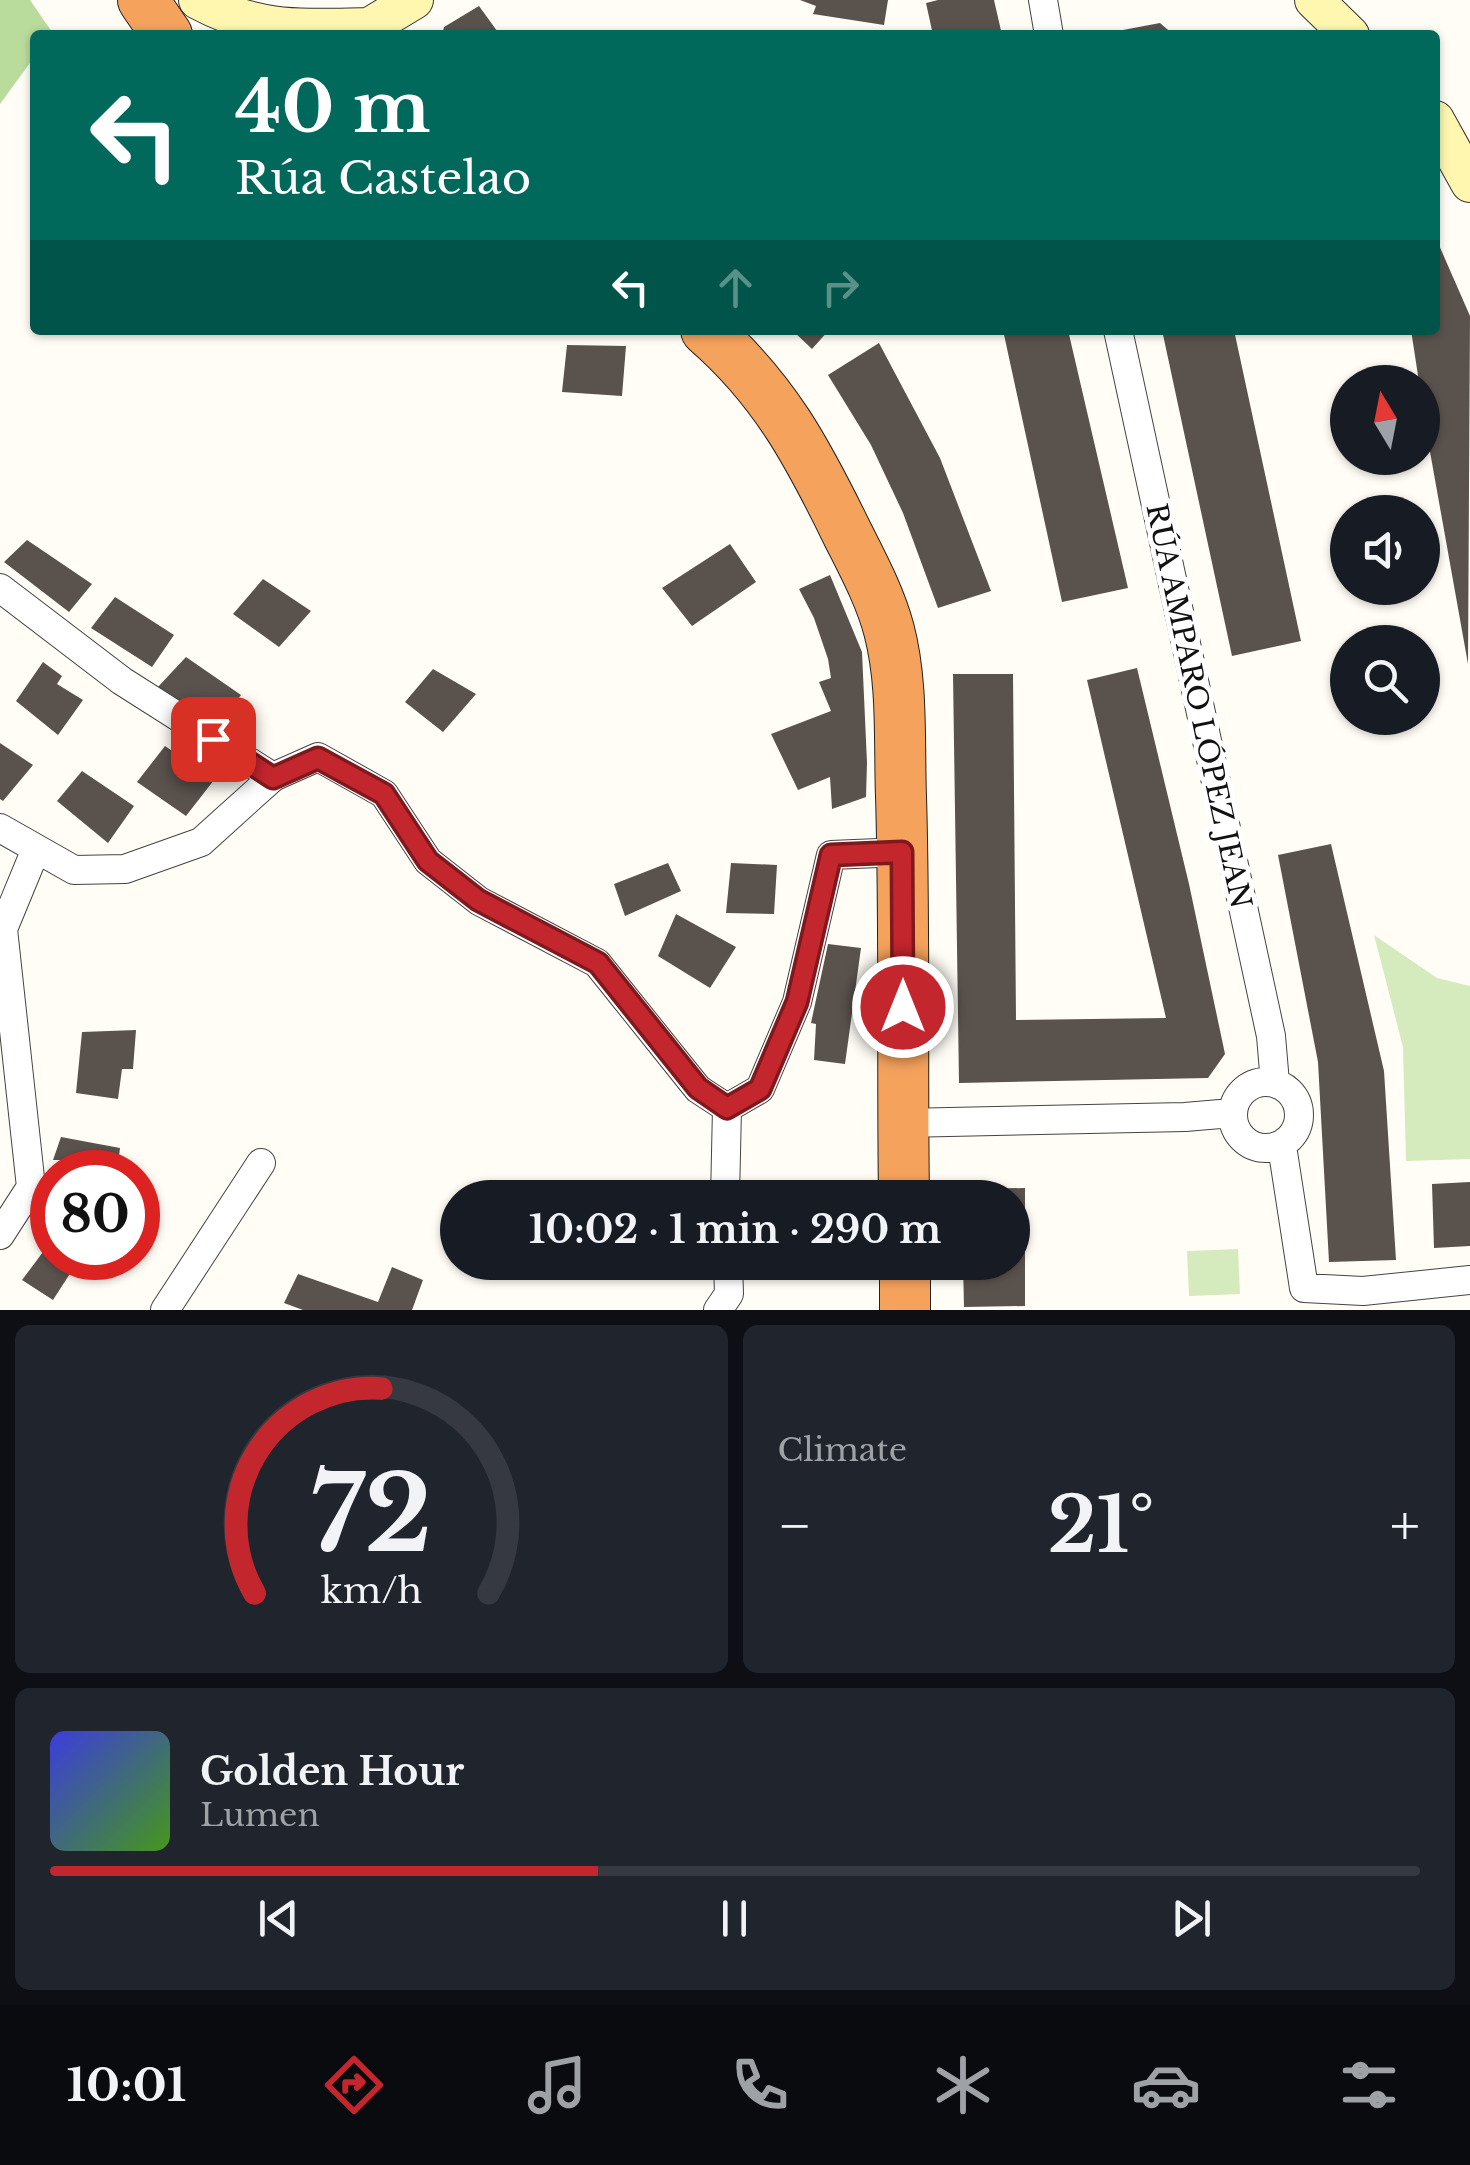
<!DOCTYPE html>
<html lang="en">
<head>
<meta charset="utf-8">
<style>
	:root { --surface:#171b24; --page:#20242c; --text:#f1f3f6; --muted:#9ea1a6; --line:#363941; --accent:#c4262e }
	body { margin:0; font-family:"Libre Baskerville",serif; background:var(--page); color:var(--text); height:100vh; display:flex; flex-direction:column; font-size:38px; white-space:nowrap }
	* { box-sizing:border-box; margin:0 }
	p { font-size:32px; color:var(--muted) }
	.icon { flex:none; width:55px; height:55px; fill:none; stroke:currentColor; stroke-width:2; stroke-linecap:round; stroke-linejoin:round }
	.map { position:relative; height:1310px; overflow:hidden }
	.drawer { display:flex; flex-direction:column; gap:15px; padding:15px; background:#0d0f14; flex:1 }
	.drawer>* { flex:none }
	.guide { position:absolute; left:30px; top:30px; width:1410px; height:305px; border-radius:10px; box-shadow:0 2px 8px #0004; background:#00695c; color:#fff; overflow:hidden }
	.needle { width:65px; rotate:350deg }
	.controls { position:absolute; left:1330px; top:365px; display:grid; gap:20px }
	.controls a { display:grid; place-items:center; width:110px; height:110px; border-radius:50%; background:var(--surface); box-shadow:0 2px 8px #0004; font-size:50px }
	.speed { position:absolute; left:30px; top:1150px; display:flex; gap:20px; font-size:50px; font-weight:700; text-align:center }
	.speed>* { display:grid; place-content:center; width:130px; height:130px; border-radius:50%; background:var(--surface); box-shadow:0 2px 8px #0004; line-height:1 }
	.speed .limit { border:15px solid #d22; background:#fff; color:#111 }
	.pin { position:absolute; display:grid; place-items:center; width:85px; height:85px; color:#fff; margin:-42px; border-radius:20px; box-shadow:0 5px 15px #0006 }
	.me { position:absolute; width:110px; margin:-55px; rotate:0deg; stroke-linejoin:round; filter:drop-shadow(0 0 8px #0008) }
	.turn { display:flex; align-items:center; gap:35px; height:210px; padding:0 40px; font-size:45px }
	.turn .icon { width:130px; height:130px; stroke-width:2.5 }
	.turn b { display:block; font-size:70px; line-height:85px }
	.lanes { display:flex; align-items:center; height:95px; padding:0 40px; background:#0003; justify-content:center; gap:50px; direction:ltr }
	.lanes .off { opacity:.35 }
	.big { font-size:75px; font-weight:700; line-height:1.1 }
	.drawer .card { flex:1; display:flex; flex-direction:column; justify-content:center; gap:15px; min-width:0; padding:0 35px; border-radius:15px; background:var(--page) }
	.drawer .dial { align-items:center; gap:0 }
	.dial svg { height:260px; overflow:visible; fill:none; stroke:var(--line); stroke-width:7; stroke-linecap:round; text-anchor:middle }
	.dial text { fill:var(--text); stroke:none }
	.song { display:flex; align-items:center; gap:30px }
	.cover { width:120px; height:120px; border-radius:15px; background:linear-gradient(135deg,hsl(240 70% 55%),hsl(100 70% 35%)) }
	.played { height:10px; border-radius:5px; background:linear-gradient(90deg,var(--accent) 40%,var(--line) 40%) }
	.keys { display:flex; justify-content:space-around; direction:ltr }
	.heat { display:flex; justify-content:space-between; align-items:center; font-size:55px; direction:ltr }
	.drawer .tiles { flex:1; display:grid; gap:15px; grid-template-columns:1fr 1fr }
	.card:last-child { grid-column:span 2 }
	.trip { position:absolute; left:440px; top:1180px; width:590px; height:100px; border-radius:50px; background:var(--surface); box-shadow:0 2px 8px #0004; font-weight:700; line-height:100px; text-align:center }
	.menu { display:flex; height:160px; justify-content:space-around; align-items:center; background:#090b0e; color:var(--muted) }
	.menu .icon { width:70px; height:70px }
	.menu .active { color:var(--accent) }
	.menu b { font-size:45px; color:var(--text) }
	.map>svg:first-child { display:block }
</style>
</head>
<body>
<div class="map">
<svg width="1470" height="1310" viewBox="0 0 1470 1310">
	<rect width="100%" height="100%" fill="#fffdf5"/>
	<path fill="#d5ebbd" d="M1374,935L1437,978L1470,986V1159L1406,1161L1403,1047Z
		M1238,1249L1240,1294L1189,1296L1187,1251Z"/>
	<path fill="#b9dc9c" d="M0,0H30L52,32L50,35H35V56L0,104Z"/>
	<path fill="#5a524d" d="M800,0H888L884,25L813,14L816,6Z
		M938,0H994L1002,35H933L926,3Z
		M479,6L500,35H442L444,27Z
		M1160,23L1174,35H1107V33Z
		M1435,236L1470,316L1468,664L1422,407V382H1419L1411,330H1435Z
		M792,330H829L812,349Z
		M1003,330H1068L1128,588L1062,602Z
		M1162,330H1234L1301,641L1232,656Z
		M879,343L940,458L991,591L938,608L903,513L871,445L828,375Z
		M567,345L626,346L622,396L562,392Z
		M27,540L92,584L69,612L4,562Z
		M730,544L756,582L692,626L662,588Z
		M830,575L862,652L867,763L866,797L832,809L830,777L798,790L771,734L831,711L819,682L831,678L828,659L814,618L799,589Z
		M263,579L311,611L279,647L233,614Z
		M115,597L174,635L152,667L91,628Z
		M186,657L241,695L215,727L156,689Z
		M43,662L62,676L57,684L83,700L58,735L16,701Z
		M1137,668L1189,884L1225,1054L1208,1078L959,1083L953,674H1013L1016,1020L1166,1018L1087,680Z
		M433,669L476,694L443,732L405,702Z
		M0,743L33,765L3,801L0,799Z
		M165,746L214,780L186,816L137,782Z
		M82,771L134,806L108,843L57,801Z
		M1331,844L1384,1071L1396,1260L1329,1262L1318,1062L1278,855Z
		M668,863L681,891L625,916L614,884Z
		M731,863L777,865L774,914L726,913Z
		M676,914L736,947L710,988L658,956Z
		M828,944L861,948L845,1064L814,1060L816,1024L811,1023Z
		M136,1030L133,1069H122L118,1099L76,1093L82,1032Z
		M61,1137L120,1148L117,1172H64L67,1160H53Z
		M1470,1182V1246L1434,1248L1432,1184Z
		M1025,1188V1306L964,1307L963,1262H1012V1198H963V1189Z
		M52,1240V1258H80L53,1300L22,1280Z
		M392,1267L423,1280L412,1310H303L284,1303L298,1274L378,1302Z"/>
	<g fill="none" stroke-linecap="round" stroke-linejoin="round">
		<g stroke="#444" stroke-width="30">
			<path id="street" d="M1043,0L1049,35
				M1118,330L1271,1036L1275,1083
				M0,588L122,681L273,777
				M0,828L74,870L125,869L201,842L273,777L318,757L384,794L428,861L479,901L597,963L698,1089L727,1108L760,1089L797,1002L831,855L902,852
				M1233 1115a33 33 0 1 1 66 0a33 33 0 1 1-66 0Z
				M903,1123L1185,1117L1232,1113
				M1282,1146L1304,1288L1363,1291L1470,1280
				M725,1198L727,1108
				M0,1235L31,1187L3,929L36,849
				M165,1310L261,1163
				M718,1310L729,1294L728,1262"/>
		</g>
		<g stroke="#333" stroke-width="40">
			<path id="secondary" d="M198,0C259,33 303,28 370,27
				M1314,0L1350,35
				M356,35L414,0
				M1435,120L1470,183"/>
		</g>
		<g stroke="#222" stroke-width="52">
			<path id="highway" d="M143,0L167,35
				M706,330C774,389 808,453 847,533C863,565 880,596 889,630C903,683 899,742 901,796C905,930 902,1064 904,1198
				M905,1262V1310"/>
		</g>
		<use href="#street" stroke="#fff" stroke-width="28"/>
		<use href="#secondary" stroke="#fff6b0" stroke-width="38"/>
		<use href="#highway" stroke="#f5a25d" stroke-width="50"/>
	</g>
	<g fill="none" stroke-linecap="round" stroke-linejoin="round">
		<g stroke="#7f191e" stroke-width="25">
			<path id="route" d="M213,739L273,778L318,758L384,794L428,861L478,900L598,963L698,1088L727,1108L760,1089L797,1002L831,855L902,852L903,1007"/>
		</g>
		<use href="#route" stroke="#c4262e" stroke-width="18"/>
	</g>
	<g text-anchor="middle" stroke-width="10" stroke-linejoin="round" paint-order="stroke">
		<g font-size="28" fill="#111" stroke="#fff">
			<text transform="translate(1199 706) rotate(78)" y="10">RÚA AMPARO LÓPEZ JEAN</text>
		</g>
	</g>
</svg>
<div class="controls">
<a><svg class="needle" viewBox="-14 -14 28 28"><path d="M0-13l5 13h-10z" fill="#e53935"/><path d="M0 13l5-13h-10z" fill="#9ea1a6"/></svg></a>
<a><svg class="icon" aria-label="sound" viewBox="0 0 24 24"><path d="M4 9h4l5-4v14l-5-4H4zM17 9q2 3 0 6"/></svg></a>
<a><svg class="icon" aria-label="search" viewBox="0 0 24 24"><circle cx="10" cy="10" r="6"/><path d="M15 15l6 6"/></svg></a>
</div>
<div class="speed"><div class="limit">80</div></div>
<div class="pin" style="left:213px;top:739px;background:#d93025"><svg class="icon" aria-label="arrive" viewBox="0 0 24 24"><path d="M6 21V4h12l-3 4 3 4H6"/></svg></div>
<svg class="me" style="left:903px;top:1007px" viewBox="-20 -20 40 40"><circle r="17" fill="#c4262e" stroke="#fff" stroke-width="3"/><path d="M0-11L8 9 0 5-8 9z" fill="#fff"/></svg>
<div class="trip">10:02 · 1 min · 290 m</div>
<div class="guide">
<div class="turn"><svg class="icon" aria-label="left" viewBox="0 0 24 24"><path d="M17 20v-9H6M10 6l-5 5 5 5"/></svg><div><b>40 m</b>Rúa Castelao</div></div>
<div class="lanes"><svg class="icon" aria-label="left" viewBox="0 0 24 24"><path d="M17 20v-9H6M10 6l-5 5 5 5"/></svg><svg class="icon off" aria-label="ahead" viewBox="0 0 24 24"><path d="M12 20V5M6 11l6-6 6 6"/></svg><svg class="icon off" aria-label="right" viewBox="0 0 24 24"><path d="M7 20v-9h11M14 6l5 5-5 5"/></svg></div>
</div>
</div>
<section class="drawer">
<div class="tiles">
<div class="card dial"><svg viewBox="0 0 100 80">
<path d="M14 69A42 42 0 1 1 86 69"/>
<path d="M14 69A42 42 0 0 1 53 6" stroke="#c4262e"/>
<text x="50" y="56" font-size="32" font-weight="700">72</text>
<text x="50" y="72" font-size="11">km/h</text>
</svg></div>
<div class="card"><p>Climate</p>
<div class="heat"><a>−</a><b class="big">21°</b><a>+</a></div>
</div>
<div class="card">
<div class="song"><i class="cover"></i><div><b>Golden Hour</b><p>Lumen</p></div></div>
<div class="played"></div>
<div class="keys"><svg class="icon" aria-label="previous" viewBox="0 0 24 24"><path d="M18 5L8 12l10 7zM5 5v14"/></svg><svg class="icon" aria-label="pause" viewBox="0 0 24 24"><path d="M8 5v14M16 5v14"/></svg><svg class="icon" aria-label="next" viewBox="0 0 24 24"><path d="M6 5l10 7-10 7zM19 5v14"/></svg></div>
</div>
</div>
</section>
<nav class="menu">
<b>10:01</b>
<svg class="icon active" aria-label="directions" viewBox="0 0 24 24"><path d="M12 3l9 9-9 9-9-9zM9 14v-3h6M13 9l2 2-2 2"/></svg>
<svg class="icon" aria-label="music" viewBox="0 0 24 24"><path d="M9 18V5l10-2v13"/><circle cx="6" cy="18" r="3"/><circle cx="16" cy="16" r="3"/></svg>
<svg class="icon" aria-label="phone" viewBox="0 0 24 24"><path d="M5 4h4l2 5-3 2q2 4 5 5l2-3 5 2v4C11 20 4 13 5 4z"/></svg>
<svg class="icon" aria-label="climate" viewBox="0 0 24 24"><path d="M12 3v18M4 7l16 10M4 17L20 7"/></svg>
<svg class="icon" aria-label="car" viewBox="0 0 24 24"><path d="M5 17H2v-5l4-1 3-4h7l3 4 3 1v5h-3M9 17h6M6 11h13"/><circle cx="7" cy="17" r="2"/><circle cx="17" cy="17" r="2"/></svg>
<svg class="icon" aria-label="filters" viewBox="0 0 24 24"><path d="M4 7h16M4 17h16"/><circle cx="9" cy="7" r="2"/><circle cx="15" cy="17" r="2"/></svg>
</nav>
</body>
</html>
